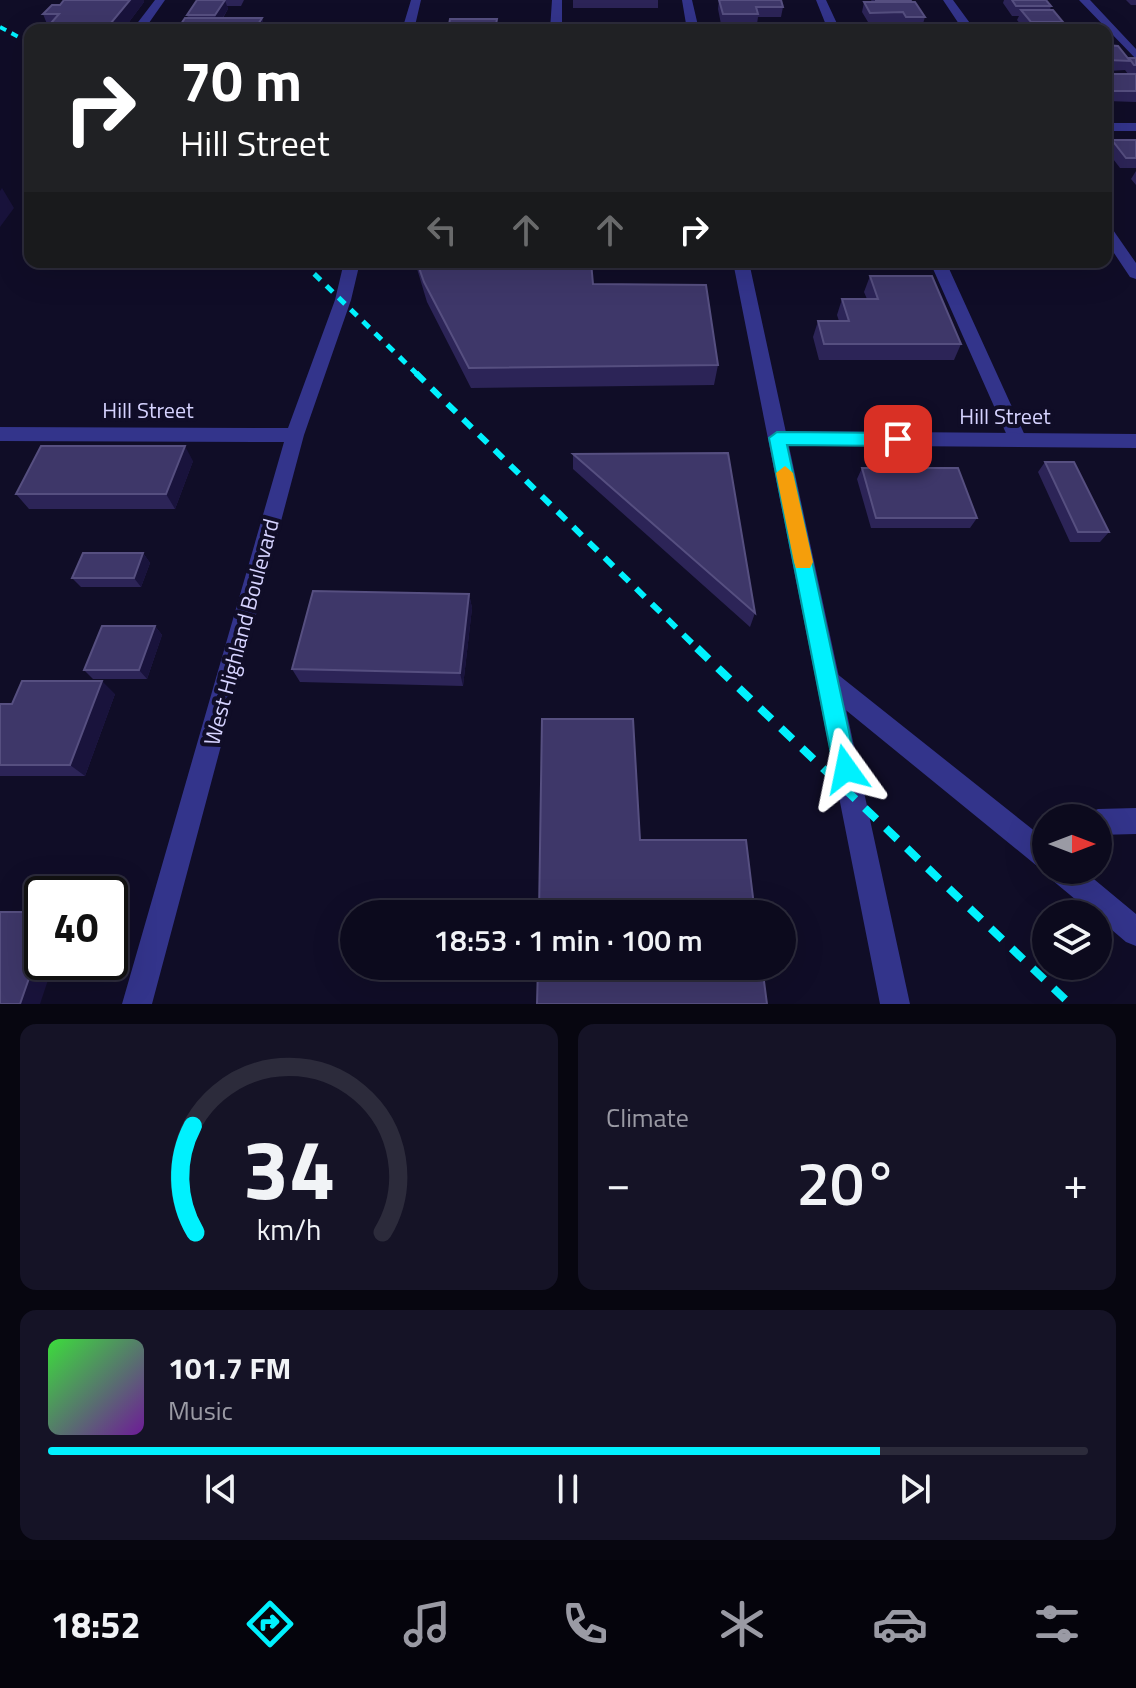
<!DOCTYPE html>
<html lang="en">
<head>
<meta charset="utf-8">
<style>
	:root { --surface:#0c0a1d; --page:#151326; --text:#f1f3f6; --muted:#9a9aa4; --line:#2c2b3b; --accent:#00f1fe }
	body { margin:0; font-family:"Titillium Web",sans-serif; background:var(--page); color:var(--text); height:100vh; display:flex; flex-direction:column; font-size:30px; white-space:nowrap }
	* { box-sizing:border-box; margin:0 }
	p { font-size:26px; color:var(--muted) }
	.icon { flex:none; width:44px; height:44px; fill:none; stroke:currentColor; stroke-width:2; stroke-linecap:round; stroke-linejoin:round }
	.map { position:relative; height:1004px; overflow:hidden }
	.panel { display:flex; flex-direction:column; gap:20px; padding:20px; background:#070610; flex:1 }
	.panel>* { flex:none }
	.guide { position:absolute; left:24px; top:24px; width:1088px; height:244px; border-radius:16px; box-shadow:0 8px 32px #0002,0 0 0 2px var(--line); background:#202124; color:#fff; overflow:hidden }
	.needle { width:52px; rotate:90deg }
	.tools { position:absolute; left:1032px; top:804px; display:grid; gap:16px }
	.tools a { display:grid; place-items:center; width:80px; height:80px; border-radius:50%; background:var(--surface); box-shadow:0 8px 32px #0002,0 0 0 2px var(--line); font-size:40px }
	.speed { position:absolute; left:24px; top:876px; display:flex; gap:16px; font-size:40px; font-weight:700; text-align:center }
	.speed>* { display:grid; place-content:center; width:104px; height:104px; border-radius:50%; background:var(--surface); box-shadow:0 8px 32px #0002,0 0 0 2px var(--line); line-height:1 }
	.speed .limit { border:4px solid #111; border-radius:12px; background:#fff; color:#111 }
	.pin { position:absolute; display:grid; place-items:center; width:68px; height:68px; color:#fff; margin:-34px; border-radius:16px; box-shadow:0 4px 12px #0006 }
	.me { position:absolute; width:88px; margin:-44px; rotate:348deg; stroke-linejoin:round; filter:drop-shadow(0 0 6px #0008) }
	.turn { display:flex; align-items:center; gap:28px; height:168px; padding:0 24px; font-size:36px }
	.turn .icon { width:104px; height:104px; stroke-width:2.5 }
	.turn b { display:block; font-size:56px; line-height:68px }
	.lanes { display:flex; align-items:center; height:76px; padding:0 24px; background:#0003; justify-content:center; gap:40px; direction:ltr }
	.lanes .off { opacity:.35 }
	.big { font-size:60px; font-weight:600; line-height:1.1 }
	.panel .tile { flex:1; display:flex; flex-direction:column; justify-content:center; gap:12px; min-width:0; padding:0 28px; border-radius:16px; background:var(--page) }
	.panel .dial { align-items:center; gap:0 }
	.dial svg { height:208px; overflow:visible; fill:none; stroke:var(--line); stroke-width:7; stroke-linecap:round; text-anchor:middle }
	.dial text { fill:var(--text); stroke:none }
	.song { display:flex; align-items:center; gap:24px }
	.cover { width:96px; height:96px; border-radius:12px; background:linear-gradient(135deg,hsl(120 70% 55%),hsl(280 70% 35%)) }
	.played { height:8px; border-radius:4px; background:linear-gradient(90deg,var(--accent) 80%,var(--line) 80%) }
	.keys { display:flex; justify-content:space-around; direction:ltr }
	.heat { display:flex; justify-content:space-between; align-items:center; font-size:44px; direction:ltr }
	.panel .tiles { flex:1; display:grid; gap:20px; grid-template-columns:1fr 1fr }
	.tile:last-child { grid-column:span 2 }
	.trip { position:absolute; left:340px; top:900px; width:456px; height:80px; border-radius:40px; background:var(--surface); box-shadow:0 8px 32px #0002,0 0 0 2px var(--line); font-weight:600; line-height:80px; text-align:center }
	.tab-bar { display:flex; height:128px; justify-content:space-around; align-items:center; background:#05040c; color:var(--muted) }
	.tab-bar .icon { width:56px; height:56px }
	.tab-bar .active { color:var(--accent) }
	.tab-bar b { font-size:36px; color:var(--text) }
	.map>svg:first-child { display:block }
</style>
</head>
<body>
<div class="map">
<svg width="1136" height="1004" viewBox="0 0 1136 1004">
	<rect width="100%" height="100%" fill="#100d27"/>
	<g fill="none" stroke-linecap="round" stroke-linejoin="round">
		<path fill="#33348b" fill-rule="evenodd" d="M552,0H562V30H550Z
			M816,0H826L840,30H828Z
			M1079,0H1090L1136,49V59Z
			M930,262H946L1027,440L1025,445L1018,447L1009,440Z
			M1136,808V834L1098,835V818H1087L1089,813L1098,809Z"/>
		<path fill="#33348b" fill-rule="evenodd" d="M155,0H165L144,30H132Z
			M411,0H421L414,30H402Z
			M943,0H953L975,30H963Z
			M1106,123H1136V131H1106Z
			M1106,226L1111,227L1136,263V279L1130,277L1106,241Z
			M344,262H360L351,300L304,435L152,1004H122L284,442L0,441V427L288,428L335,300Z
			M777,431L1136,434V448L777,445L768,438Z
			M828,670L836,673L1046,840L1047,870L1037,866L820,689L816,681L820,673Z
			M1048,870H1083L1136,914V946L1126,942L1098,918V914H1093L1052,880Z"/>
		<path fill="#33348b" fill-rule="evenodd" d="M682,0H692L699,30H687Z
			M733,262H749L910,1004H880Z"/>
		<path stroke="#00f1fe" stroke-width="4" stroke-dasharray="7 6" stroke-linecap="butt" d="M0,27L30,43"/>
		<path stroke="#00f1fe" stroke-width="5" stroke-dasharray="9 8" stroke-linecap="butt" d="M302,262L418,375"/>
		<path stroke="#00f1fe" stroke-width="6" stroke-dasharray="12 10" stroke-linecap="butt" d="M416,373L699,650"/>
		<path stroke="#00f1fe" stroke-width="8" stroke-dasharray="16 13" stroke-linecap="butt" d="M697,648L1070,1004"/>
	</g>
	<path fill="#2c2457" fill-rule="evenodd" d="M64,0H144V2L123,30H54L53,29H49L43,14L60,5Z
		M197,0H244L241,6H227L228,9L223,18H262L264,28L263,30H177L188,18L187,15Z
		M573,0H658V8H573Z
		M719,0L783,7L781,17H758L757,24L805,30H743L744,24H721L718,9Z
		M871,0H910L925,17L922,27H903L900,22H868L862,12L864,2H872Z
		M1004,0H1046L1051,6L1050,10L1063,22L1062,25L1085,30H1025L1017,20L1019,16H1012L1003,3Z
		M1126,0H1136V5H1131Z
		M1106,45L1128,58H1136V102L1106,101ZM1125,70L1128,74H1108L1109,71Z
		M1112,140H1136V168H1120L1107,151Z
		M1136,171V185L1131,179Z
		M415,262H591L593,284L718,365L714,385L471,388L427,302Z
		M870,276L961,344L954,360H819L813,337L818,321H839L837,315L842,299H867L864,292Z
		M573,454L755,613L750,627L573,469Z
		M193,461L175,509H29L16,494Z
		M1045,462L1109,532L1100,542H1070L1038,472Z
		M862,468L977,518L970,528H871L857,479Z
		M143,553L150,563L141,587H81L72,578Z
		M469,594L472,608L463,686L300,682L292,669Z
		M155,626L162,635L147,679H93L84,670Z
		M115,694L85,776H0V704H12Z"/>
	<path fill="#19133c" d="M130,0H144V2L123,30H114L111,23Z
		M225,0L228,9L218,25L215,15Z
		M262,18L264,28L263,30H258L257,26Z
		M2,188L14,208L0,227V191Z
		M185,446L193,461L175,509L166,494Z
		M143,553L150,563L141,587L134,578Z
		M469,594L472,608L463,686L460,673Z
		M155,626L162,635L147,679L139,670Z
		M102,681L115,694L85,776L70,765Z
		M42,941V962H54L40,1004H20Z"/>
	<path fill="#3e3769" stroke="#564f80" stroke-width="2" d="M64,0H130L111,23H51L59,14H43L52,5H60Z
		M197,0H225L215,15H187Z
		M719,0H781L783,7H756L758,14H723Z
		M876,0H910L911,1H876Z
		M1012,0H1046L1051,6H1016Z
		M864,2H915L925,17H906L903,12L870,13Z
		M1021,10H1053L1063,22H1031Z
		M185,18H262L257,26L217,25L215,30H177Z
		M450,19H497L495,30H448Z
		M744,24H802L805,30H746Z
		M1033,25H1081L1085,30H1037Z
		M1106,45L1118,46L1130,61L1108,60L1112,65H1106Z
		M1129,58H1136V65H1134Z
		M1106,74H1136V91H1106Z
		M1112,140H1136V158H1126Z
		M417,262H591L593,284L706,285L718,365L469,368L424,282Z
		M870,276H932L961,344H824L818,321H849L842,299H878Z
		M41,446H185L166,494H16Z
		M728,453L755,613L573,454Z
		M1045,462H1074L1109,532H1078Z
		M862,468H958L977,518H876Z
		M83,553H143L134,578H72Z
		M313,591L469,594L460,673L292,669Z
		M102,626H155L139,670H84Z
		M22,681H102L70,765H0V704H12Z
		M542,719H633L640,840H746L755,914H539Z
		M0,912H42V941L20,1004H0Z
		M538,966H762L767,1004H537Z"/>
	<path fill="#00f1fe" stroke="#009da5" stroke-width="2" d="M777,432L898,433L906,439L898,446L787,445L857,769L854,777L846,780L838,777L834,769L769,438Z"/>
	<path fill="#f59e0b" d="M785,466L793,473L813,562L810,568H796L794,562L776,473Z"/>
	<g text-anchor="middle" stroke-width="8" stroke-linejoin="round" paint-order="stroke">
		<g font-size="22" fill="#d6d3ff" stroke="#100d27">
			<text x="148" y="418">Hill Street</text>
			<text x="1005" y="424">Hill Street</text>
			<text transform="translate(241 632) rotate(-75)" y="8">West Highland Boulevard</text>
		</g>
	</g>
</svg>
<div class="tools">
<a><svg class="needle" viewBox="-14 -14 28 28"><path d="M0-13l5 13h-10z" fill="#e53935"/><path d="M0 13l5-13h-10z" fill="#9a9aa4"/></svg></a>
<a><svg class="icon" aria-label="layers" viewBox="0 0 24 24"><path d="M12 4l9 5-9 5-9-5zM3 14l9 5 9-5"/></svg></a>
</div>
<div class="speed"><div class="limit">40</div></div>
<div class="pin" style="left:898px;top:439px;background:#d93025"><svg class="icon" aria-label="arrive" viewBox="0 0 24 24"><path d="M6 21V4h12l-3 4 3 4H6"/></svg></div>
<svg class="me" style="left:846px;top:769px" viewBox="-20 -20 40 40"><path d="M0-17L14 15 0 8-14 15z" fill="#00f1fe" stroke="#fff" stroke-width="4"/></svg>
<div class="trip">18:53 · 1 min · 100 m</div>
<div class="guide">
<div class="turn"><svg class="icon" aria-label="right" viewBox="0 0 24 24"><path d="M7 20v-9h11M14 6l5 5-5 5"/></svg><div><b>70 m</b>Hill Street</div></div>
<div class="lanes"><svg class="icon off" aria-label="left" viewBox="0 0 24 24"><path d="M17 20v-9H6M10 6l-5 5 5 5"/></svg><svg class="icon off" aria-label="ahead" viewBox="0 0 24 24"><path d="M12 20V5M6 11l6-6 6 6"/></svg><svg class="icon off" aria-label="ahead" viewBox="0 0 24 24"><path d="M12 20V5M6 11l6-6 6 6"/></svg><svg class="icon" aria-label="right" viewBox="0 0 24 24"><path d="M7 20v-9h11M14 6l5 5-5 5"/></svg></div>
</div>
</div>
<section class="panel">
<div class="tiles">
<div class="tile dial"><svg viewBox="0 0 100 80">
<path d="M14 69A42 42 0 1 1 86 69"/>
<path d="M14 69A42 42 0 0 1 13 28" stroke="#00f1fe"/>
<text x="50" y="56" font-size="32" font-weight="700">34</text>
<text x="50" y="72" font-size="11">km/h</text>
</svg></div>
<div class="tile"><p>Climate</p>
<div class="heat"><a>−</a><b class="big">20°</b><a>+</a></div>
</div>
<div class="tile">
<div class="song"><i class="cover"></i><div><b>101.7 FM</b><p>Music</p></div></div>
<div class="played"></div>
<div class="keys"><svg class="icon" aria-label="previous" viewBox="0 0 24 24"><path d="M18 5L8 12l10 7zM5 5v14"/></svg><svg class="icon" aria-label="pause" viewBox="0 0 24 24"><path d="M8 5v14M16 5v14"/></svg><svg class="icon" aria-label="next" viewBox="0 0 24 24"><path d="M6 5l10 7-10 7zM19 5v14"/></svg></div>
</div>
</div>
</section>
<nav class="tab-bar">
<b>18:52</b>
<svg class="icon active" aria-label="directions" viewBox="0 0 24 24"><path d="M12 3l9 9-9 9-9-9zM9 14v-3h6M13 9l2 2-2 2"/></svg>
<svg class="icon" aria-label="music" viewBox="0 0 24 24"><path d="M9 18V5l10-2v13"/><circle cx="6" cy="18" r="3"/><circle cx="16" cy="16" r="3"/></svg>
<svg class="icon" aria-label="phone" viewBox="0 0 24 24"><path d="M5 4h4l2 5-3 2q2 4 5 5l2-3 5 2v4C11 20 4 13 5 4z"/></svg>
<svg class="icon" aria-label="climate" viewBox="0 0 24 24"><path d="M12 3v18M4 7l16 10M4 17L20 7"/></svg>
<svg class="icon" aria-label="car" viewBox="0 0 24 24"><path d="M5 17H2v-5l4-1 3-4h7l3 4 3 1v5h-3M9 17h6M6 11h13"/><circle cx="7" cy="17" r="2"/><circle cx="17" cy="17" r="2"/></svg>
<svg class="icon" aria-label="filters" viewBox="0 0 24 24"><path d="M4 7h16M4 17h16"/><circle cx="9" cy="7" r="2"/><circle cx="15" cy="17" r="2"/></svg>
</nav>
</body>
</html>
